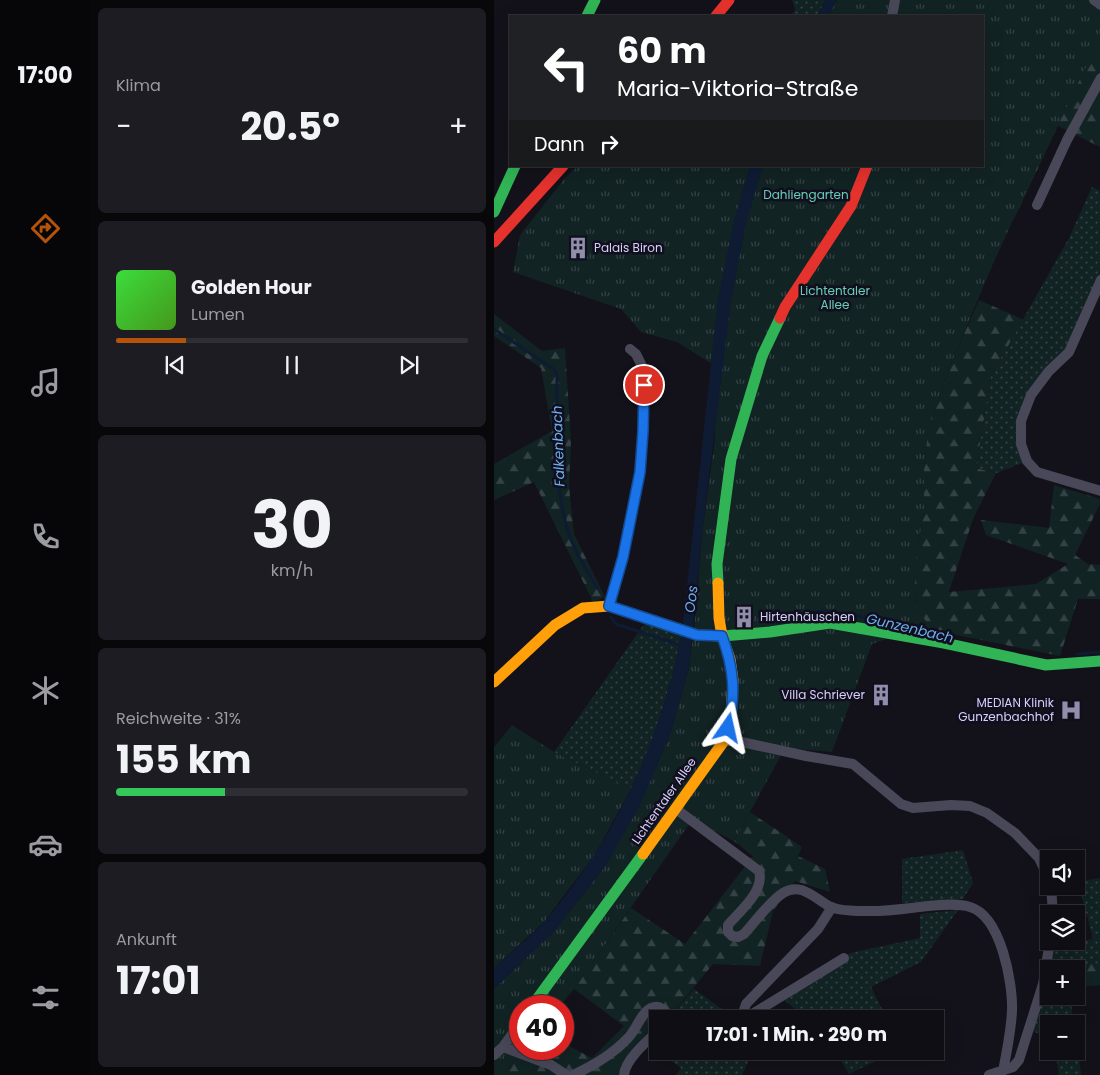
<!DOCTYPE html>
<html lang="de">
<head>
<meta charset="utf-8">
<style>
	:root { --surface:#0e0e14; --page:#1c1c22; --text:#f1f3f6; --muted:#9b9ca0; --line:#2e2e34; --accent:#b45309 }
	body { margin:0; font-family:Poppins,sans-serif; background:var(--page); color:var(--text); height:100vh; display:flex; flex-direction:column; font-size:19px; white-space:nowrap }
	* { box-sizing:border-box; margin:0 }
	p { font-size:16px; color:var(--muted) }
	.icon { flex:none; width:28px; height:28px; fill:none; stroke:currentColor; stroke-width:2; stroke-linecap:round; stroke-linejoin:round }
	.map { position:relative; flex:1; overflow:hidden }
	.sheet { display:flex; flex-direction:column; gap:8px; padding:8px; background:#08080b; width:404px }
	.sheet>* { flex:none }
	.guide { position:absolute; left:15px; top:15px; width:475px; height:152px; border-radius:0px; box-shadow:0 5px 20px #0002,0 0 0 1px var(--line); background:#202124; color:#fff; overflow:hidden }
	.controls { position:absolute; left:546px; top:850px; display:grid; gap:10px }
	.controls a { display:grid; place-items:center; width:45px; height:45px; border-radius:0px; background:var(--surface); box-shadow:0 5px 20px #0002,0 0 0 1px var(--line); font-size:25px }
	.speed { position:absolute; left:15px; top:995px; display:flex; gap:10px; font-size:25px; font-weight:700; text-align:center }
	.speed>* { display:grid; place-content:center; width:65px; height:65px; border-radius:50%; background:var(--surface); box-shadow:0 5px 20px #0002,0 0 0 1px var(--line); line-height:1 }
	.speed .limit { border:8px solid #d22; background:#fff; color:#111 }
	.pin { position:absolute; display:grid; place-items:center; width:42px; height:42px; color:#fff; margin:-21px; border:2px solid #fff; border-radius:50%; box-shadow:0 1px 5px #0007 }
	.me { position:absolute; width:55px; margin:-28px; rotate:11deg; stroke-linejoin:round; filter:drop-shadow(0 0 4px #0008) }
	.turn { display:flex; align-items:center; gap:18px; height:105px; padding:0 25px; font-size:22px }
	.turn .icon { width:65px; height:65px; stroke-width:2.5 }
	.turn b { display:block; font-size:35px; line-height:42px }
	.then { display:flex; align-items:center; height:48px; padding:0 25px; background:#0003; gap:10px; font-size:19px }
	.big { font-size:38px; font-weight:700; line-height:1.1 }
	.sheet .card { flex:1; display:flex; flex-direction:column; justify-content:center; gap:8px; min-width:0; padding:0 18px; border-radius:8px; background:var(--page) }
	.sheet .dial { align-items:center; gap:0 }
	.dial b { font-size:65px; line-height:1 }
	.song { display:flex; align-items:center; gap:15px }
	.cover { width:60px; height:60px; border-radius:8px; background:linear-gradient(135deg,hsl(120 70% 55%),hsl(100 70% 35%)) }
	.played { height:5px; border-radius:2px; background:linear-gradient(90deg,var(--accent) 20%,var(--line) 20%) }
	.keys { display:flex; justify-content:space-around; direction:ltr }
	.heat { display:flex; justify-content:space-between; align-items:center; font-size:28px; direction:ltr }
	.charge { height:8px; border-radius:4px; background:linear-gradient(90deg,#34c759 31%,var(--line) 0) }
	.trip { position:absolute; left:155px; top:1010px; width:295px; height:50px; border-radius:0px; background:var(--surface); box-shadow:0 5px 20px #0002,0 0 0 1px var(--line); font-weight:700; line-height:50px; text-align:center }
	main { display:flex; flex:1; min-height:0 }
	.tabs { display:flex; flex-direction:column; width:90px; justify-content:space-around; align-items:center; background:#060608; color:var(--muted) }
	.tabs .icon { width:35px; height:35px }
	.tabs .on { color:var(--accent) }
	.tabs b { font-size:22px; color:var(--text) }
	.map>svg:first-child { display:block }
</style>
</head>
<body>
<main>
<nav class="tabs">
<b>17:00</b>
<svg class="icon on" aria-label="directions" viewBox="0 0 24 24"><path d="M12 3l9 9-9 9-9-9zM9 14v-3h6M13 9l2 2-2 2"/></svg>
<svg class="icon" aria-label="music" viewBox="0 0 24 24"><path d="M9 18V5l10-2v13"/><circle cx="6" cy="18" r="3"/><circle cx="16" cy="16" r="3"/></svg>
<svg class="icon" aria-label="phone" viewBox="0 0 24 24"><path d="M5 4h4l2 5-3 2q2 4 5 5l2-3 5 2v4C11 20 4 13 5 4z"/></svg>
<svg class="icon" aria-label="climate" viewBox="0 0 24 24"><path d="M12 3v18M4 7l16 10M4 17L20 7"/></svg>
<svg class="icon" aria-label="car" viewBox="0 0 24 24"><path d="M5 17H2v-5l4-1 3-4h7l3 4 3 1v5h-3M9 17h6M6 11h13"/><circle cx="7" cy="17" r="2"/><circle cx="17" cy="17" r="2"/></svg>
<svg class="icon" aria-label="filters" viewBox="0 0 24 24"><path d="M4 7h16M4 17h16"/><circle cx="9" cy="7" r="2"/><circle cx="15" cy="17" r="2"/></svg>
</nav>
<section class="sheet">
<div class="card"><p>Klima</p>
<div class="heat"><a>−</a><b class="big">20.5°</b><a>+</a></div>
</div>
<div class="card">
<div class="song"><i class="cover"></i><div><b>Golden Hour</b><p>Lumen</p></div></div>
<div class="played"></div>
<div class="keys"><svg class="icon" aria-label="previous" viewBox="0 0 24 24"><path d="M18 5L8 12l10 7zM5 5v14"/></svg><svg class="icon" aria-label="pause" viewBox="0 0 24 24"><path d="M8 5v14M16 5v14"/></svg><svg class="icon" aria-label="next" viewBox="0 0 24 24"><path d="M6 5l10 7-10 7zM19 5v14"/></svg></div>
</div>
<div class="card dial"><b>30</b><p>km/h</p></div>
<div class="card"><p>Reichweite · 31%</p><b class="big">155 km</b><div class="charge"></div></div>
<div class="card"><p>Ankunft</p><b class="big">17:01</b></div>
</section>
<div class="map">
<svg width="607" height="1075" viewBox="0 0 607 1075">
	<defs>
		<pattern id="forest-firs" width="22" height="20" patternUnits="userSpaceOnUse" patternTransform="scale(1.25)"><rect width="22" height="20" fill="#122324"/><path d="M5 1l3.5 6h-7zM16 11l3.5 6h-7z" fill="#344245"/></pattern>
		<pattern id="park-tufts" width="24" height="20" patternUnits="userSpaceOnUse" patternTransform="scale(1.25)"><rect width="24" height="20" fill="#122324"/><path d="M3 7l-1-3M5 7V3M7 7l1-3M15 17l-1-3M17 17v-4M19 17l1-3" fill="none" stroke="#344245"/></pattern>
		<pattern id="garden-dots" width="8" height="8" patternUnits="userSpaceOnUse" patternTransform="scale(1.25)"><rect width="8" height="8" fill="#122324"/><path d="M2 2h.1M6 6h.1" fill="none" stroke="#344245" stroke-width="1.8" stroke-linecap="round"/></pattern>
	</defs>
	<rect width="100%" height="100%" fill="#13121a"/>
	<path fill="url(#forest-firs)" d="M607,36L606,147L564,126L519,221L551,117Z
		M485,300L530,320L497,376L482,468L502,473L479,519L455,592L542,584L574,564L492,535L487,520L555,528L560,485L606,499V504L581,555L594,564L606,565V599H584L566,656L438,630L422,608L420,568L430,511V470L433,438L443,403L458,361Z
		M0,314L48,351L71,348L77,442L75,486L80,534L111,597L99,602L40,482L0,500V464L58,431L47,368L0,336Z
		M256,812L308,847L304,856L331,869L336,892L301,881L279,911L266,966L219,964L174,1019H164V1031L124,1075H8L31,1049H69V1043L98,1058L130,1026L80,989L137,908L191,944L259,856L240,841Z
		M606,963V985L583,987L582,969H578V966Z"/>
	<path fill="url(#park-tufts)" d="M343,0H606V38L542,170L498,266L458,361L443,403L433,438L430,470V511L420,568L422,607L438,630L404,635L378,644L338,752L291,748L240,841L198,820L80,989L66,1006H26V1049H31L8,1075H0V989L61,930L112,865L176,735L195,668L202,611L208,534L221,439L218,364L183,342L147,332L127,309L19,272L26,235L71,178L84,166H489V16H334Z
		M18,725L60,752L137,789L100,856L50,922L0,968V747Z"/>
	<path fill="url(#garden-dots)" d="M298,0H332L323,16H296L301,10Z
		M598,187L606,191V280L575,352L555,371L527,421L533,461L503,473L482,468L497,376L575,238Z
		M153,620L188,631L181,667L159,740L137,789L60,752Z
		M469,850L479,883L469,899L408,903V859Z
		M605,878L607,882L606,963L573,967V969H555V996H576L580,1024H555V1035L539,1032L558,941H567L569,944L599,939L584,882Z
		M464,910L427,962L377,987L393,1019H304L308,1015L289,999L356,953L426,938V914Z
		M200,989L242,1019H174Z
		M164,1031V1051H251L254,1062L248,1075H182L187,1068L153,1044Z
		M583,1040L587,1075H565L561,1051H582Z
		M341,1051H402L355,1074Z"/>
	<path fill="#0e1b33" d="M332,0H343L334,16H323Z
		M256,166H269L252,223L237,300L208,534L195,668L176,735L147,803L112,865L61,930L0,989V968C17,952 36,938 51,921C122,839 168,737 188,631L224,299L240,221Z"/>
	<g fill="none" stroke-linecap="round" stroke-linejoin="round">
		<path stroke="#0e1b33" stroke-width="3" d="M0,329L61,370L63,376C63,430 58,489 77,540C84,557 95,573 103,588
			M117,617L122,624L189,646
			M284,623L304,614L331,611L361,615L451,636
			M583,654L607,652"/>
		<path stroke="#494859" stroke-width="10" d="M600,0L607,5
			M398,16L401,0
			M543,205L573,140L607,78
			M607,280L575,352L555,371L537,395L527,421V444L533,461L543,472L607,491
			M115,606L129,557L146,472L149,431L150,370L142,354L136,349
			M230,741H243L312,756L359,764L407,804L419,808L457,805L476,806L493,813L521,833L545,858L555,879
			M182,809L265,871C271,891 246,911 234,925V932L238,936L244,937L250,934C262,921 274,903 289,893C308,881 322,900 337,907C346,911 360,911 371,911C392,912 414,908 435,906C448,905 463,903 476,907C507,916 519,983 518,1011C517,1031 513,1051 509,1071
			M557,886L559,914
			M338,907L324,929L252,1004L249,1013L255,1016L350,958
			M9,1047L57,1065L72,1075
			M0,1055L9,1047L26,1023
			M79,1075C99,1066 119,1054 134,1038C142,1030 147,1013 157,1008C166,1004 173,1011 173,1019
			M130,1075C131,1060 153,1041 164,1031
			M495,1075L519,1067L525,1060L549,984L556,941"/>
		<path stroke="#30b455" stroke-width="11" d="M93,16L101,0
			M0,212L21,166
			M224,583L223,564L237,459L268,356L286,318
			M229,636L276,632L336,623L450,643L552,665L607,661
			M38,1006L149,854"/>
		<path stroke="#ff9f0a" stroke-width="11" d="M0,682L61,625L89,608L115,606L203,635L229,636
			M149,854L230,741L237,716L239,680L236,659L228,636L225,618L224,583"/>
		<path stroke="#e5322d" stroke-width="11" d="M222,16L235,0
			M0,242L69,166
			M286,318L291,307L357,206L373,166"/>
	</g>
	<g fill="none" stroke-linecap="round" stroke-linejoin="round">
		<g stroke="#114b97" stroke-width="12">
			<path id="route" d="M150,385L149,431L146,472L129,557L115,606L203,635L228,636C240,669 242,694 234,728"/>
		</g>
		<use href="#route" stroke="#1a73e8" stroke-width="9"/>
	</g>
	<defs>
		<g id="building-bare" transform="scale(1.725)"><path d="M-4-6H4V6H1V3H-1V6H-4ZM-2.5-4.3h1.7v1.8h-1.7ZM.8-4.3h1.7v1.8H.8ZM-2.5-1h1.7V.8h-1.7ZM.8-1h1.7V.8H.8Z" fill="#918eab" stroke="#110e1d" stroke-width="2.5" paint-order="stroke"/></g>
		<g id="hospital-bare" transform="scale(1.725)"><path d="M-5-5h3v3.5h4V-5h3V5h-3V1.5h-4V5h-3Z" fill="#918eab" stroke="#110e1d" stroke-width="2.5" paint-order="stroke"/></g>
	</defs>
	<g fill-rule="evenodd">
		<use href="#building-bare" x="84" y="248"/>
		<use href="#building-bare" x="250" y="617"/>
		<use href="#building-bare" x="387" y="695"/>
		<use href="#hospital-bare" x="577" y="710"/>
	</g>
	<g text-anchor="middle" stroke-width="5" stroke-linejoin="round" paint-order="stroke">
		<g font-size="12" fill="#66cfb7" stroke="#110e1d">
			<text x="312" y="199">Dahliengarten</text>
			<text x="341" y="295">Lichtentaler<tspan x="341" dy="14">Allee</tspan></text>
		</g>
		<g font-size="12" fill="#d5d0f9" stroke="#110e1d" text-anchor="start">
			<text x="100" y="252">Palais Biron</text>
			<text x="266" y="621">Hirtenhäuschen</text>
			<text x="371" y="699" text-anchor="end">Villa Schriever</text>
			<text x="560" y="707" text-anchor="end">MEDIAN Klinik<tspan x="560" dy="14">Gunzenbachhof</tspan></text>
		</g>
		<g font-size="12" fill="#d5d0f9" stroke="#110e1d">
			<text transform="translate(170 801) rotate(-55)" y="4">Lichtentaler Allee</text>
		</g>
		<g font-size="14" font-style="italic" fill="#6baeec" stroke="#110e1d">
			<text transform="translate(64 446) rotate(-92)" y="5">Falkenbach</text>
			<text transform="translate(197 599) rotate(-83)" y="5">Oos</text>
			<text transform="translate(416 628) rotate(13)" y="5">Gunzenbach</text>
		</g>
	</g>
</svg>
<div class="controls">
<a><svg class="icon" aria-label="sound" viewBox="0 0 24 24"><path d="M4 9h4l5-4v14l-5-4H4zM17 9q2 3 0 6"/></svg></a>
<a><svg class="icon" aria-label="layers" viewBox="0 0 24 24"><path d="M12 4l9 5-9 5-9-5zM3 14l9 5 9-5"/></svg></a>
<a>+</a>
<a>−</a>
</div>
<div class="speed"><div class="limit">40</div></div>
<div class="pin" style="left:150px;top:385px;background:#d93025"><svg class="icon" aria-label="arrive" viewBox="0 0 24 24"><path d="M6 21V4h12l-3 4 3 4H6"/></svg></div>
<svg class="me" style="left:234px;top:728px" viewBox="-20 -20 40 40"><path d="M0-17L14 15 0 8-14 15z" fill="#1a73e8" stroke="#fff" stroke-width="4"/></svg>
<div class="trip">17:01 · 1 Min. · 290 m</div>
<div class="guide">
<div class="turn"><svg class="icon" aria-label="left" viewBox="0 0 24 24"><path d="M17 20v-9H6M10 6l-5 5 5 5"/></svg><div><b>60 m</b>Maria-Viktoria-Straße</div></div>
<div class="then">Dann<svg class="icon" aria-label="right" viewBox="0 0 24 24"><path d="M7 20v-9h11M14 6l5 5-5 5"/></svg></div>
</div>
</div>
</main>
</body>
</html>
